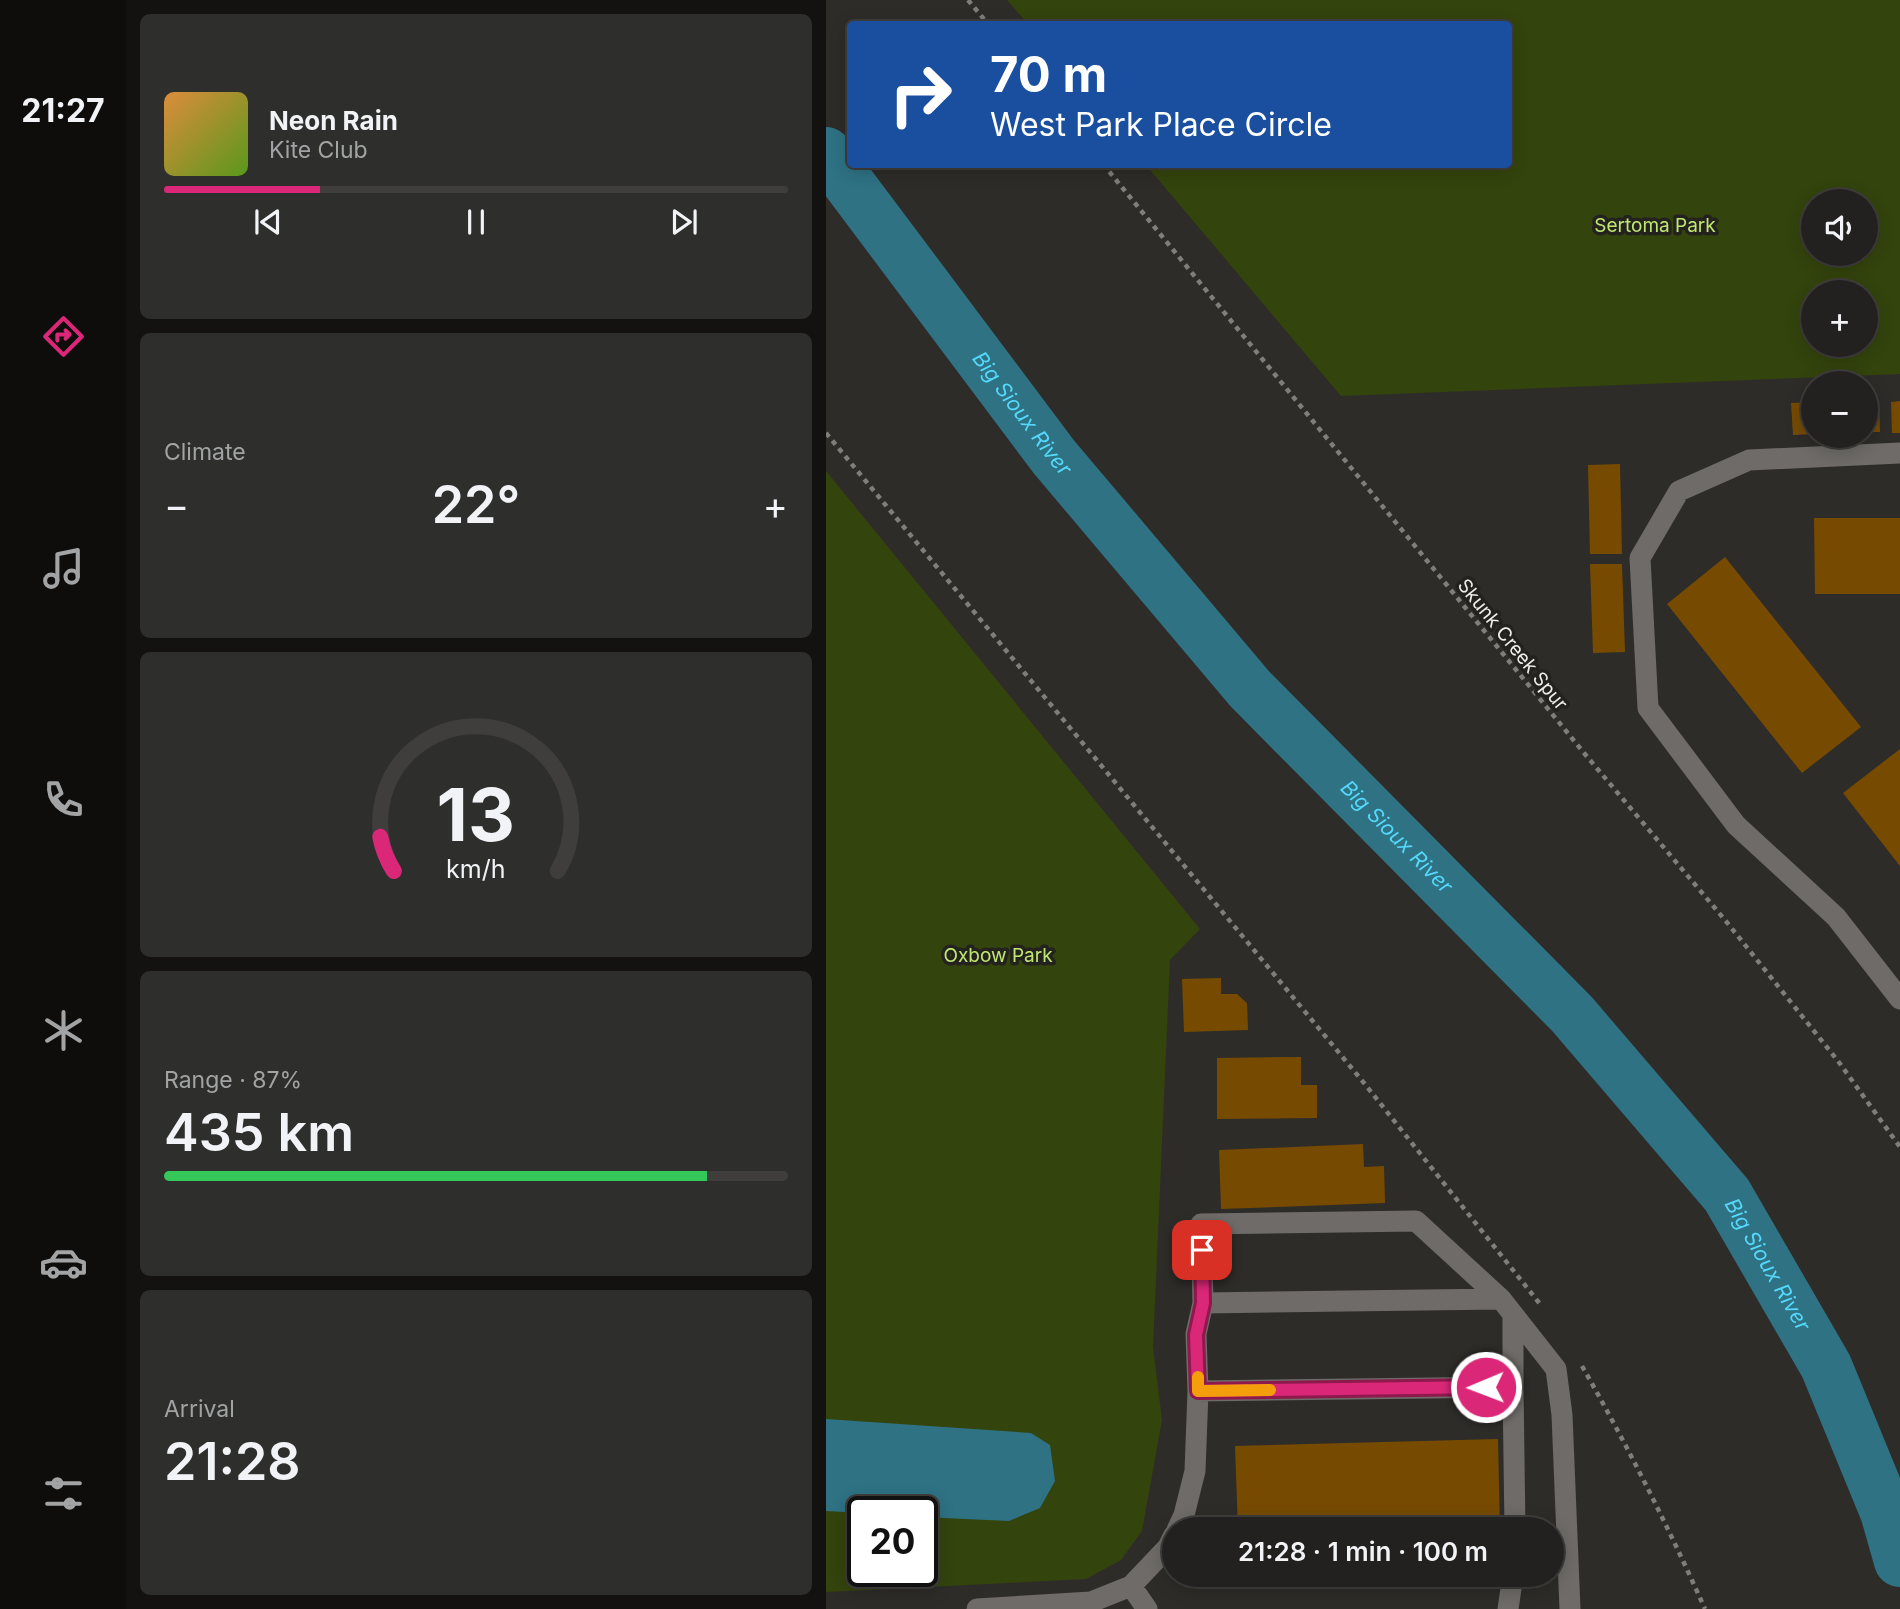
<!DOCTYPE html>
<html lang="en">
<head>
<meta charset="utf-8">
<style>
	:root { --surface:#22211f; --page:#2e2e2c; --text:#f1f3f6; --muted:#a2a3a4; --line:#3f3e3d; --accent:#db2777 }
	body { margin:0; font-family:Inter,sans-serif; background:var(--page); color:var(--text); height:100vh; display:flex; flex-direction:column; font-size:26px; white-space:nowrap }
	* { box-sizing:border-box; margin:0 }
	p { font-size:23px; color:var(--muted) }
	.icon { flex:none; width:38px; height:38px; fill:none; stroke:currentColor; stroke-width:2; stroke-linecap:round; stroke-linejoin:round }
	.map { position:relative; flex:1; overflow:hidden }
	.panel { display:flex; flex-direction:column; gap:14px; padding:14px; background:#131211; width:700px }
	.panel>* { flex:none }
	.guide { position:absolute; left:21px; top:21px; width:665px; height:147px; border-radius:7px; box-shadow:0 4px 18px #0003,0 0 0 2px var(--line); background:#1a4fa0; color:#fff; overflow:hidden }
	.buttons { position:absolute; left:975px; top:189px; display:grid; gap:14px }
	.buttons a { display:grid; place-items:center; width:77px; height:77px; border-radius:50%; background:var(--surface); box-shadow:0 4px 18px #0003,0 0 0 2px var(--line); font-size:35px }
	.speed { position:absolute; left:21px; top:1496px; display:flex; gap:14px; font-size:35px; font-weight:700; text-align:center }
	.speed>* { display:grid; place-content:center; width:91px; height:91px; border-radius:50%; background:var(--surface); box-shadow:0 4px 18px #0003,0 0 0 2px var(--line); line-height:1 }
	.speed .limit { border:4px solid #111; border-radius:10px; background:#fff; color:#111 }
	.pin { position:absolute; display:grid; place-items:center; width:60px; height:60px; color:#fff; margin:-30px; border-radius:14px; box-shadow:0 4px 10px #0006 }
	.me { position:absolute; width:77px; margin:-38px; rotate:269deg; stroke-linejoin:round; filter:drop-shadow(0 0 5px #0008) }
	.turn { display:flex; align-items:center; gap:24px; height:147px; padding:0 28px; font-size:32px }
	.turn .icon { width:91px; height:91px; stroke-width:2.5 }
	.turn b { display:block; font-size:49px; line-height:60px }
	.big { font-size:52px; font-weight:600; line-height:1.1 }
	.panel .tile { flex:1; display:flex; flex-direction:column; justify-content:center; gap:10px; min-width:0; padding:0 24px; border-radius:10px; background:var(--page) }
	.panel .dial { align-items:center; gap:0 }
	.dial svg { height:182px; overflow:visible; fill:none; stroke:var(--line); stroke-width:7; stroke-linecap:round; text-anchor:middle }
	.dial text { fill:var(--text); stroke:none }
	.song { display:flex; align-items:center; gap:21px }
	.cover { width:84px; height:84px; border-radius:10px; background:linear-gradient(135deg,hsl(30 70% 55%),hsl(90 70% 35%)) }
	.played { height:7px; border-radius:4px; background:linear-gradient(90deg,var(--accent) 25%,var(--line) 25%) }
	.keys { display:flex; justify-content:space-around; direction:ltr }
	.heat { display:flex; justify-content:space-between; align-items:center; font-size:38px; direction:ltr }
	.charge { height:10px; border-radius:5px; background:linear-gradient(90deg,#34c759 87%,var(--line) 0) }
	.trip { position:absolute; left:336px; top:1517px; width:402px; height:70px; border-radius:35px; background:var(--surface); box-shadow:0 4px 18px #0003,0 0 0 2px var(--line); font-weight:600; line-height:70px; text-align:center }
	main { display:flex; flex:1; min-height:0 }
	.tab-bar { display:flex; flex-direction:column; width:126px; justify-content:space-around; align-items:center; background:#0e0d0c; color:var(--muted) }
	.tab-bar .icon { width:49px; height:49px }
	.tab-bar .on { color:var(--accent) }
	.tab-bar b { font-size:32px; color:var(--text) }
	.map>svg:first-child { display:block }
</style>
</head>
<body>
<main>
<nav class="tab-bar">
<b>21:27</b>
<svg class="icon on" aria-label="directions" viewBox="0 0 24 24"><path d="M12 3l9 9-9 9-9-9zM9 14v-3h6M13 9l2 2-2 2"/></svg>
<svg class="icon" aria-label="music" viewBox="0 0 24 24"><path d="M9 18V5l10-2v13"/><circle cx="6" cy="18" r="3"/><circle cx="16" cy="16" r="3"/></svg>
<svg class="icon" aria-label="phone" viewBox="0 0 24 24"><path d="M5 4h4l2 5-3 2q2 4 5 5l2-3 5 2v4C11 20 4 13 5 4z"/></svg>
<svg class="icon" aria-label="climate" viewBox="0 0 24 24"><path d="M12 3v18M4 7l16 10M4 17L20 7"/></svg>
<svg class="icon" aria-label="car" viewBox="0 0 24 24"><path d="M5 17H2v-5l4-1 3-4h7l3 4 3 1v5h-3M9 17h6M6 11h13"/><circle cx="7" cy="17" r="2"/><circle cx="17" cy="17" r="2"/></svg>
<svg class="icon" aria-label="filters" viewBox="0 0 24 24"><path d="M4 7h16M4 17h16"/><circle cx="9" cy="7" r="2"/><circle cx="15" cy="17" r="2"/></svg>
</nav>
<section class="panel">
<div class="tile">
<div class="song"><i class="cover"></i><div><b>Neon Rain</b><p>Kite Club</p></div></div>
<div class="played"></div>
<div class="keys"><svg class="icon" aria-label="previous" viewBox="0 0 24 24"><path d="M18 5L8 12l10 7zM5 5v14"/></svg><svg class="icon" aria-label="pause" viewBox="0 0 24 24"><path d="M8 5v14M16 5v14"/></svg><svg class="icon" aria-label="next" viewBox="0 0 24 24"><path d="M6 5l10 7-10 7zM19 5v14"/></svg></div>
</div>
<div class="tile"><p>Climate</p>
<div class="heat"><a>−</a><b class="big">22°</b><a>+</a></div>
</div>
<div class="tile dial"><svg viewBox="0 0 100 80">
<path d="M14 69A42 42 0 1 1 86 69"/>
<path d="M14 69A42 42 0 0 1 8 54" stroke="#db2777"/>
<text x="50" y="56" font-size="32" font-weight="700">13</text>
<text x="50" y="72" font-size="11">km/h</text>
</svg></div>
<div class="tile"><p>Range · 87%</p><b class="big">435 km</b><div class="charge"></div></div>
<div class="tile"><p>Arrival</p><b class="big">21:28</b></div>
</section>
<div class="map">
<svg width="1074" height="1609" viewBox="0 0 1074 1609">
	<rect width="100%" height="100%" fill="#2e2c29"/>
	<path fill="#34440d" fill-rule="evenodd" d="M181,0H1074V374L515,396L320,165L682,164V24H202ZM987,201H1040V254H987ZM987,292H1040V345H987Z
		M0,471L374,929L344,960L327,1347L336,1420L316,1531L295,1560L260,1579L0,1592ZM37,1512H96V1572H37Z"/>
	<path fill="#2e7284" d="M0,1419L205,1433L224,1445L229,1481L214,1508L183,1521L96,1517V1512L37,1513L0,1511Z"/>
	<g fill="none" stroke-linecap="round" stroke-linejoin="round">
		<path stroke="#2e7284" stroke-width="52" id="s1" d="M0,153L228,457L424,689L746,1014L901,1195L1000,1366L1060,1512L1074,1561"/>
	</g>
	<path fill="#764b00" d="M1053,400L1054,432H1040V401Z
		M1074,401V433H1066L1065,402Z
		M987,402V434L967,435L965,403Z
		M794,464L796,554H764L762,465Z
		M988,518H1074V594H989Z
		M899,557L1035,727L976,773L841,604Z
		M764,564H796L799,652L767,653Z
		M1074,749V866L1017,793Z
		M395,978V994H411L421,1003L422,1030L358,1032L356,979Z
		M475,1057V1085H491V1118L391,1119V1058Z
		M537,1144L538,1167L558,1166L559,1203L395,1209L393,1150Z
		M672,1439L674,1530H412L409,1446Z"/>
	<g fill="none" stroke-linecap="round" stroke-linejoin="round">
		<path stroke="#7f7e7b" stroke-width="4.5" stroke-dasharray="5 5" stroke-linecap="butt" d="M142,0L162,24
			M277,164L758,753L899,920L1012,1061L1074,1147
			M0,433L538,1083L714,1304
			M756,1366C801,1445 842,1526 879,1609"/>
		<path stroke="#6e6b68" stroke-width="21" d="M1074,453L923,460L853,491L814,558L822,708L910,825L1010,917L1074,999
			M377,1303L675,1299L730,1369L736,1415L744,1609
			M687,1387V1315
			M372,1391L687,1387L689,1530
			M351,1530L358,1515L369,1471L372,1391L370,1334L377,1303L375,1224L590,1221L675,1299
			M305,1586L321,1609
			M151,1609L265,1602L305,1586L342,1547L348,1535
			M682,1609L687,1575"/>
	</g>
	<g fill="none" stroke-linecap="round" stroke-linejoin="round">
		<g stroke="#8e194d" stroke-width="18">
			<path id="route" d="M376,1250L377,1303L370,1335L372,1391L660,1387"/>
		</g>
		<use href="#route" stroke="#db2777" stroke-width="12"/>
		<path stroke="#f59e0b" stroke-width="12" d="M372,1377V1391L444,1390"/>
	</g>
	<g text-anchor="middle" stroke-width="7" stroke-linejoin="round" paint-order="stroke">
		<g font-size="19" fill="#bfe670" stroke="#24221f">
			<text x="829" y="232">Sertoma Park</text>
			<text x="172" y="962">Oxbow Park</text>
		</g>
		<g font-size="19" fill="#efeeec" stroke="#24221f">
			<text transform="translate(687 644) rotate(51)" y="7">Skunk Creek Spur</text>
		</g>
		<g font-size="21" font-style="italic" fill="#55d8f9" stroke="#24221f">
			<text dy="7" stroke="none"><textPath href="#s1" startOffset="326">Big Sioux River</textPath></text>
			<text dy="7" stroke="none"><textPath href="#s1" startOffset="892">Big Sioux River</textPath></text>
			<text dy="7" stroke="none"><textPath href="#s1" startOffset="1460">Big Sioux River</textPath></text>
		</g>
	</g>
</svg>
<div class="buttons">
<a><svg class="icon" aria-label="sound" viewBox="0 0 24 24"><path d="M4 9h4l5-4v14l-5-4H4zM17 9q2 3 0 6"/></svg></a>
<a>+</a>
<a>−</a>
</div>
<div class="speed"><div class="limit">20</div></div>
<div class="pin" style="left:376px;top:1250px;background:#d93025"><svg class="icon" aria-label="arrive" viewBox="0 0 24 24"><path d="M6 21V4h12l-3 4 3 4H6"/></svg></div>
<svg class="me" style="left:660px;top:1387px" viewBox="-20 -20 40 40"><circle r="17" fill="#db2777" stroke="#fff" stroke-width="3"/><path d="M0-11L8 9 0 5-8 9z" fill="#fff"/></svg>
<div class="trip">21:28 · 1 min · 100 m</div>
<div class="guide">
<div class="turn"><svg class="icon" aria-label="right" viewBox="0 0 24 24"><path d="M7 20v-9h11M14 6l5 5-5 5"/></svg><div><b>70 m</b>West Park Place Circle</div></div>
</div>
</div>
</main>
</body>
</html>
